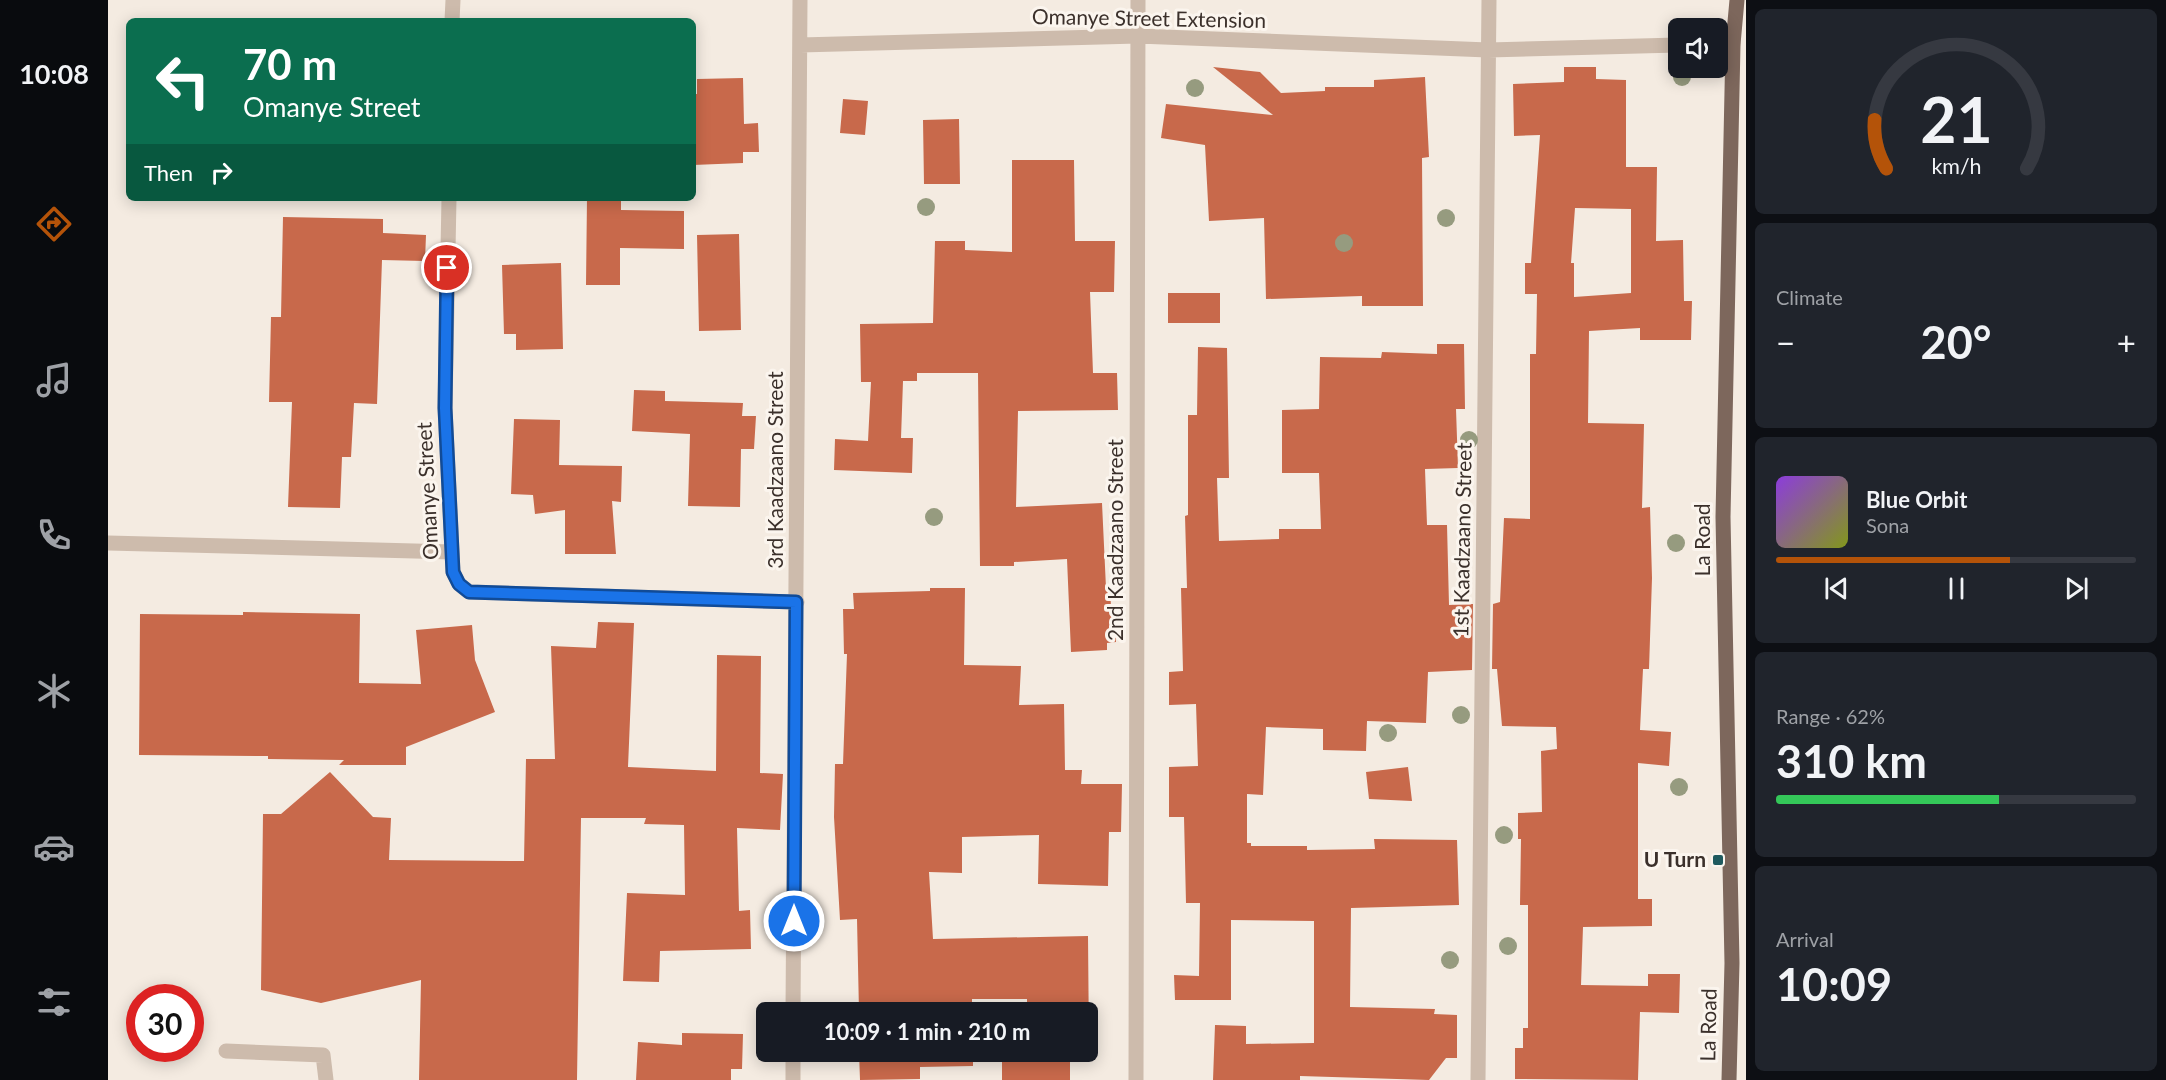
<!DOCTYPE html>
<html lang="en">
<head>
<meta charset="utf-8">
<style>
	:root { --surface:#171b24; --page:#20242c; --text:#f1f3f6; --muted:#9ea1a6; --line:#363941; --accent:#b45309 }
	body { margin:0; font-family:Lato,sans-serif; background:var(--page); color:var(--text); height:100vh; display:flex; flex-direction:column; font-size:22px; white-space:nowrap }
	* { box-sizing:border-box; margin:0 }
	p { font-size:20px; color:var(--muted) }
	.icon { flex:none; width:33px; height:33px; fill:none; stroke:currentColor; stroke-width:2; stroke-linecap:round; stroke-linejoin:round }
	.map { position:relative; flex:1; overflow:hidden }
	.sheet { display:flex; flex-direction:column; gap:9px; padding:9px; background:#0d0f14; width:420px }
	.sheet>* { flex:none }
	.hud { position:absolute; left:18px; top:18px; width:570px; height:183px; border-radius:9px; box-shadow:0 3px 15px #0003; background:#0b6e4f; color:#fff; overflow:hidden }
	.buttons { position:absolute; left:1560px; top:18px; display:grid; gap:12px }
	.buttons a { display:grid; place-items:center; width:60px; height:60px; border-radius:9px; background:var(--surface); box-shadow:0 3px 15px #0003; font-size:30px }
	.speed { position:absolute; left:18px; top:984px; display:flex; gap:12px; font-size:30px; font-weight:700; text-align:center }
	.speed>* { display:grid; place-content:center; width:78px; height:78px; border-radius:50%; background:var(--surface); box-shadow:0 3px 15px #0003; line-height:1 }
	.speed .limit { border:9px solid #d22; background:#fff; color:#111 }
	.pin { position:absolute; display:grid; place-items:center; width:51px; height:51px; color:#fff; margin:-26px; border:3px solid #fff; border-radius:50%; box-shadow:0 2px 6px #0007 }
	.me { position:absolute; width:66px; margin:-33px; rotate:0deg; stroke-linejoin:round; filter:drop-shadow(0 0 4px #0008) }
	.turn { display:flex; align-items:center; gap:21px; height:126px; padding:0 18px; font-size:27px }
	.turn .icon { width:78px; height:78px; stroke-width:2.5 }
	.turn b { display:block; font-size:42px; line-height:51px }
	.then { display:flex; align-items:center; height:57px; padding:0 18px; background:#0003; gap:12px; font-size:22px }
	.big { font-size:45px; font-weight:700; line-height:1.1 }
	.sheet .widget { flex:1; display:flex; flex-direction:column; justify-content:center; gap:9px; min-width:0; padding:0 21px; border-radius:9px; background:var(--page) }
	.sheet .dial { align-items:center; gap:0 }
	.dial svg { height:156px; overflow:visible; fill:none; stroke:var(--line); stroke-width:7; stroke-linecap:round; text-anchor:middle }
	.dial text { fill:var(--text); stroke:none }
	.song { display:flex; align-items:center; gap:18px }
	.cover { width:72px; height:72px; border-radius:9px; background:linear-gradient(135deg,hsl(270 70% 55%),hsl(70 70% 35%)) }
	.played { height:6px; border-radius:3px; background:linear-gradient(90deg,var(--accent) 65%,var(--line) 65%) }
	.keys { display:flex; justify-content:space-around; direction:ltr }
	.heat { display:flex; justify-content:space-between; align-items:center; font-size:33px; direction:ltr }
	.charge { height:9px; border-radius:4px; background:linear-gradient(90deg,#34c759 62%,var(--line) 0) }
	.trip { position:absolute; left:648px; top:1002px; width:342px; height:60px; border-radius:9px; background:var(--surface); box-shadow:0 3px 15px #0003; font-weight:700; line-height:60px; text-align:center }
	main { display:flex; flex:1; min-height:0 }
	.tab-bar { display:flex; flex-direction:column; width:108px; justify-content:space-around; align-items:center; background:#090b0e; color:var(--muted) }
	.tab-bar .icon { width:42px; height:42px }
	.tab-bar .on { color:var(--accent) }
	.tab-bar b { font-size:27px; color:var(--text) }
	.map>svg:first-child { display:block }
</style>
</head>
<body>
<main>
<nav class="tab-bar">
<b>10:08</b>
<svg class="icon on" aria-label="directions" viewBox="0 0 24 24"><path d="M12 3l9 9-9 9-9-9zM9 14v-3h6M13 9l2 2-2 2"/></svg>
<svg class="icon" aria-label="music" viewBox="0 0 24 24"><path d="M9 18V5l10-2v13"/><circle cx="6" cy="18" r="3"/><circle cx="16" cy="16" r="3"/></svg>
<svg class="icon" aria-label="phone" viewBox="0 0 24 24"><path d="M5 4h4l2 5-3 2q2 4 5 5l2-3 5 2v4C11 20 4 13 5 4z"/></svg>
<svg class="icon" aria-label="climate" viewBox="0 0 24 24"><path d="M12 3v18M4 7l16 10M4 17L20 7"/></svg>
<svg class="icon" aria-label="car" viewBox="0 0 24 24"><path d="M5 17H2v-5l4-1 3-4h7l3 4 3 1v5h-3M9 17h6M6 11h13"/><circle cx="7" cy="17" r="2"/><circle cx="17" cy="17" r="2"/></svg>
<svg class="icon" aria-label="filters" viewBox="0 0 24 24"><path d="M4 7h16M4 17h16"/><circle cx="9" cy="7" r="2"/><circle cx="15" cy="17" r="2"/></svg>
</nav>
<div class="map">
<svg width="1638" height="1080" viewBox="0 0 1638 1080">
	<rect width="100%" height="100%" fill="#f4ebe1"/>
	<path fill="#c8694b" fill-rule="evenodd" d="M1105,67L1152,72L1173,93L1217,91V87H1266V80L1317,77L1321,157L1314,158L1315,306H1254V296L1158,299L1156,218L1101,221L1097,145L1053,138L1058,104L1165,115Z
		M1456,67H1488V79L1518,80V167H1549L1548,241L1575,240L1576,301H1584L1583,340H1532V328L1481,331L1480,423L1536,424L1534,508L1542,507L1544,578L1541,669H1535L1532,730L1563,732L1561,766L1530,763V899H1544V926L1475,927L1473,985L1540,986V974H1572L1571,1013L1532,1012L1530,1080L1407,1079V1048H1415V1028H1420V905H1412L1413,839H1410V813L1434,812L1433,751L1449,749L1448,727L1394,726L1389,669H1384L1385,604L1392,602L1396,518L1422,519V354H1428L1429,294H1417V263H1423L1432,135L1406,136L1405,84L1456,82ZM1467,208L1523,209V293L1466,297V263H1463Z
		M635,78L636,124L650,123L651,152H635V163L585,165V94H589V79Z
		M735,99L760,101L757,135L732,133Z
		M851,119L852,184H816L815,120Z
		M904,160H966L967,241H1007L1006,292H982L985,373H1009L1010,410L910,411L908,507L994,503L998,588H1002L1003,607H1007L1008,642L999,643V650L963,652L959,559L906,562V566H872L870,373H809V381H795L793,438H805L804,473L726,470L727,439L760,441L763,382H753L752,324L825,323L827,241H857V250L904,252Z
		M479,198H513V210L576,211V249L512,248V285H478Z
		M175,217L275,219V233L318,235L317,261L274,260L269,404L246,403L243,457H234L232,508L180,507L184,402H161L163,317H173Z
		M631,234L633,330L591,331L589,235Z
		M453,263L455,349L408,350V334H396L394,265Z
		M1060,293H1112V323H1060Z
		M1329,344H1356L1357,409H1348L1350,468L1317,469L1319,525H1339L1341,605L1365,604L1364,670L1320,672L1318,723L1259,721L1258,751L1215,750V729L1158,727L1155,795L1139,794V843H1143V846H1199V850L1267,849L1266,839L1349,840L1351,905L1243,908L1242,1007L1327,1009L1326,1014L1349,1015V1058H1338L1321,1080L1192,1076V1080H1105L1107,1025L1138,1026V1044L1206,1043V921L1123,920V1000H1067L1066,975L1091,976L1092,903H1078L1076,817H1061V767L1090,766L1088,704L1061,705V672L1075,671L1073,588H1079L1077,516L1080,515V415H1089L1090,347L1119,348L1121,478H1109L1111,541L1171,539V529H1213L1211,473H1174V410L1211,409L1212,357L1273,358L1274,352L1329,354Z
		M526,390L557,391V401L635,403L634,416H648L646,449H633L632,507L580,506L582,434L524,431Z
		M406,419L452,420L451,465L514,466L513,502L504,501L508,554H457V510L427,514L425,495L403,494Z
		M822,588H857L856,665L913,666L911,705L956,704L957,770H974L973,784H1014L1013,832H1001L1000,886L930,884L931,835L854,837V873L821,872L825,939L980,936L981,1046L980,1012H919V999H864V1012H751L749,919L732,920L726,817L727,764H735L739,654H736L735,609H746L745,593L822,591Z
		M135,612L252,614L251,683L313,684L308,630L364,625L367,660L387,712L298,747V765H231L236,760L160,759V756L31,755L32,614L135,615Z
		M490,622L526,623L520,767L608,771L609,655L653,656L652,773L675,774L672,830L629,828L631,911L642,910L643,949L552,951L551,982L515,981L519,893L577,895L576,825L536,824L538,818H473L469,1080H311L313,980L213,1003L153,990L155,814H173L222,772L265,817L283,818L281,860L416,861L418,759H447L443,646L488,648Z
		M1300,767L1304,801L1261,799L1258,772Z
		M574,1033L635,1034L634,1069H623V1080H528L530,1042L574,1045Z
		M751,1052H865V1066L812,1067V1079L752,1080Z
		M894,1052H962V1080H894Z"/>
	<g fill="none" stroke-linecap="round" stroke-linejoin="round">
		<path stroke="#cdbbac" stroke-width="15" d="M344,21L345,0
			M692,45L1030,36L1380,50L1570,45
			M1610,45L1625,44
			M341,198L337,408L345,572L351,584L361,592L689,602
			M0,543L344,552
			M685,1012L692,0
			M118,1051L215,1055L218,1080
			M685,1080V1052
			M1028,1080L1030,0
			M1370,1080L1381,0"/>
		<path stroke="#7d675c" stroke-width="15" d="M1621,1080L1624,963L1615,517L1625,44L1629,0"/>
	</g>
	<g fill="#969b7f">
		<circle cx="1574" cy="77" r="9"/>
		<circle cx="1087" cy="88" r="9"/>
		<circle cx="818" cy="207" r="9"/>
		<circle cx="1338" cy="218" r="9"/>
		<circle cx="1236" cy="243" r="9"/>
		<circle cx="1361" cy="440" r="9"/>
		<circle cx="826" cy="517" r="9"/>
		<circle cx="1568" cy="543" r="9"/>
		<circle cx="1353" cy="715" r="9"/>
		<circle cx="1280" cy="733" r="9"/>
		<circle cx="1571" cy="787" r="9"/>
		<circle cx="1396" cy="835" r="9"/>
		<circle cx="1400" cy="946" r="9"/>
		<circle cx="1342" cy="960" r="9"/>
	</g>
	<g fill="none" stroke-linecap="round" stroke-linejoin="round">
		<g stroke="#114b97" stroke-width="15">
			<path id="route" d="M339,268L337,408L345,572L351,584L361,592L688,602L686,921"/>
		</g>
		<use href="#route" stroke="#1a73e8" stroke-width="10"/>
	</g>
	<rect fill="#1f5a5e" stroke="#fbf5ee" stroke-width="2" x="1604" y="854" width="12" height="12" rx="3"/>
	<g text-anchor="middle" stroke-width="6" stroke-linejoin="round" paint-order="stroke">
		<g font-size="21" fill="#3b302b" stroke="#fbf5ee">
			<text transform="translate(1041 19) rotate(1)" y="7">Omanye Street Extension</text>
			<text transform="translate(668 470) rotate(-90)" y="7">3rd Kaadzaano Street</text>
			<text transform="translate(320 491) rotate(-93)" y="7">Omanye Street</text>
			<text transform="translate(1008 540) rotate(-90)" y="7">2nd Kaadzaano Street</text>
			<text transform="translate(1355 540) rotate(-89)" y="7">1st Kaadzaano Street</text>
			<text transform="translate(1595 540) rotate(-90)" y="7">La Road</text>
			<text transform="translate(1601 1025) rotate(-89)" y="7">La Road</text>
		</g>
		<g font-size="21" font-weight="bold" fill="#3b302b" stroke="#fbf5ee" text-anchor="end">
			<text x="1598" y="867">U Turn</text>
		</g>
	</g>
</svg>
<div class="buttons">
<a><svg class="icon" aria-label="sound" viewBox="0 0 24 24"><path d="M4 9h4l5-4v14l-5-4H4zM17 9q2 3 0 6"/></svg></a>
</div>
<div class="speed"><div class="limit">30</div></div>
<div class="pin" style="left:339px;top:268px;background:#d93025"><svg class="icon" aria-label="arrive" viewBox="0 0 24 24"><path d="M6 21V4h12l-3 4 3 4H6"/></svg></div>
<svg class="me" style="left:686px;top:921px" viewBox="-20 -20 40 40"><circle r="17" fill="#1a73e8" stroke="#fff" stroke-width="3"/><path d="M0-11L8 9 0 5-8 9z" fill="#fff"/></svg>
<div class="trip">10:09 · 1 min · 210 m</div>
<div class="hud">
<div class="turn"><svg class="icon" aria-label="left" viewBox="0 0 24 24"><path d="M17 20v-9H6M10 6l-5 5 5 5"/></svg><div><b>70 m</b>Omanye Street</div></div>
<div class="then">Then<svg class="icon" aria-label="right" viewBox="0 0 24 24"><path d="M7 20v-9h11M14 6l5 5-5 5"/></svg></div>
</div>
</div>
<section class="sheet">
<div class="widget dial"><svg viewBox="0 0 100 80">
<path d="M14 69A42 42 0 1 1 86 69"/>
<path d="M14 69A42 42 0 0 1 8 44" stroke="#b45309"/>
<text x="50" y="56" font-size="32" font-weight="700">21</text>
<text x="50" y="72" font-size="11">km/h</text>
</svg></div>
<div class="widget"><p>Climate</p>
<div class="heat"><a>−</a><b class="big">20°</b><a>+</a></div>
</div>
<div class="widget">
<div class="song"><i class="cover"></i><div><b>Blue Orbit</b><p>Sona</p></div></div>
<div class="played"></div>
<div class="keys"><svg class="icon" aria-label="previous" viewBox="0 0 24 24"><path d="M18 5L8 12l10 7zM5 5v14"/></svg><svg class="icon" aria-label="pause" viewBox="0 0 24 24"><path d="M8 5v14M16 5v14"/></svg><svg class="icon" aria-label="next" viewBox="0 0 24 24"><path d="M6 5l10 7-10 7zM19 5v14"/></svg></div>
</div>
<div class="widget"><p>Range · 62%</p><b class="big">310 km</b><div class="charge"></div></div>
<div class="widget"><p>Arrival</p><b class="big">10:09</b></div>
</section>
</main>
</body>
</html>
